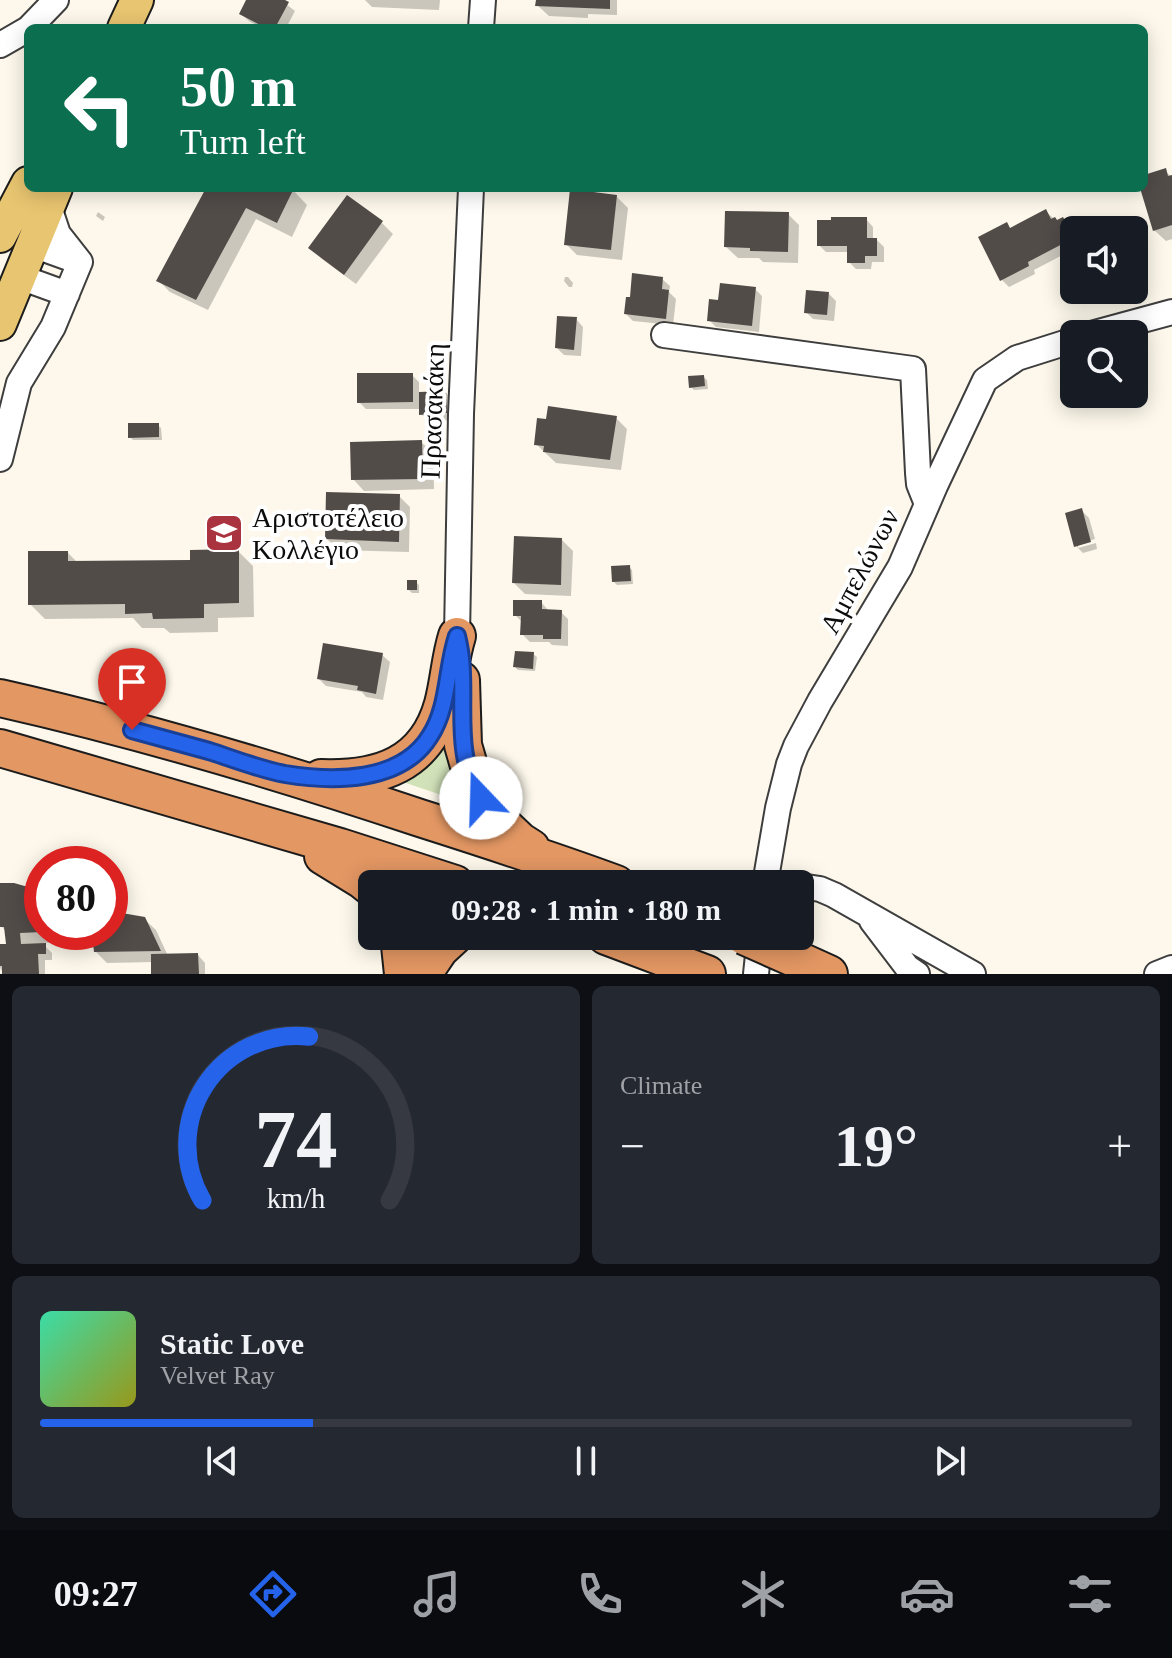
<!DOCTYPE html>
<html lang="en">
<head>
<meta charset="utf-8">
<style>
	:root { --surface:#171b24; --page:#242831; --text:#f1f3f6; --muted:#9ea1a6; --line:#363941; --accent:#2563eb }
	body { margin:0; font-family:Georgia,serif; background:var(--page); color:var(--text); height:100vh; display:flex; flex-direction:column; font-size:30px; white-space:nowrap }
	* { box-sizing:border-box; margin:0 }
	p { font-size:26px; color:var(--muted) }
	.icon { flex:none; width:44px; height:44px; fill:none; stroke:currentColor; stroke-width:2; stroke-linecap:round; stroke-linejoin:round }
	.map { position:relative; height:974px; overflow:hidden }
	.details { display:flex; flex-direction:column; gap:12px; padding:12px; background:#0d0f14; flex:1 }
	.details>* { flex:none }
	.banner { position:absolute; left:24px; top:24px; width:1124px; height:168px; border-radius:12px; box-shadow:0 4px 20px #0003; background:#0b6e4f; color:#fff; overflow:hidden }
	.tools { position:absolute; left:1060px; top:216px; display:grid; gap:16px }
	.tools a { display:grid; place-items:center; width:88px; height:88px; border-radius:12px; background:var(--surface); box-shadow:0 4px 20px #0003; font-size:40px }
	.speed { position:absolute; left:24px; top:846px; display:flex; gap:16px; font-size:40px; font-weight:700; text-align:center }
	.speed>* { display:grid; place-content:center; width:104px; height:104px; border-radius:50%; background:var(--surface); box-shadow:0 4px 20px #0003; line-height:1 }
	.speed .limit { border:12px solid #d22; background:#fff; color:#111 }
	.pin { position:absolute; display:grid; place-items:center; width:68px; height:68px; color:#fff; margin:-82px -34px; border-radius:50% 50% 50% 0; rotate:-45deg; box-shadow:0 0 8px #0007 }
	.pin .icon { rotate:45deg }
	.me { position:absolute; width:88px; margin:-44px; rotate:339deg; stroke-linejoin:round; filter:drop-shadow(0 0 6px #0008) }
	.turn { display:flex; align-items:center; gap:28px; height:168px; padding:0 24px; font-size:36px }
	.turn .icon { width:104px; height:104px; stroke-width:2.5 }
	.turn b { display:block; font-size:56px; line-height:68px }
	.big { font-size:60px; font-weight:700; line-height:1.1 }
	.details .card { flex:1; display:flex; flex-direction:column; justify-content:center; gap:12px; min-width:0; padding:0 28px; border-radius:12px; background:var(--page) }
	.details .dial { align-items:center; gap:0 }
	.dial svg { height:208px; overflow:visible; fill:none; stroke:var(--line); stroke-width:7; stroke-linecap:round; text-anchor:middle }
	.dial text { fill:var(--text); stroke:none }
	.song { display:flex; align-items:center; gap:24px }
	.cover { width:96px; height:96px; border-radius:12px; background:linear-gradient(135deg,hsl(160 70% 55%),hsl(60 70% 35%)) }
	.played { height:8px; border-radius:4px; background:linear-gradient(90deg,var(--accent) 25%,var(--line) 25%) }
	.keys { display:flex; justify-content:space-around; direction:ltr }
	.heat { display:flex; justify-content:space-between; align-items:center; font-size:44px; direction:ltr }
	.details .tiles { flex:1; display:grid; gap:12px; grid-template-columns:1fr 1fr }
	.card:last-child { grid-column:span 2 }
	.trip { position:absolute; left:358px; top:870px; width:456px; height:80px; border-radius:12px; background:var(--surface); box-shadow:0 4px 20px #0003; font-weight:700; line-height:80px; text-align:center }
	.tabs { display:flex; height:128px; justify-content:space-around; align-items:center; background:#090b0e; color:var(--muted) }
	.tabs .icon { width:56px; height:56px }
	.tabs .active { color:var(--accent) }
	.tabs b { font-size:36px; color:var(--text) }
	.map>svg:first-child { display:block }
</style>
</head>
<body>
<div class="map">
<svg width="1172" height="974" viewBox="0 0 1172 974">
	<rect width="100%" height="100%" fill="#fdf8eb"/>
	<path fill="#d1e2b9" d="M446,730L471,805L397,780Z"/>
	<path fill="#0003" d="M248,0H281L295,11L286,28H262L249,21L241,14Z
		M365,0H440L439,10L372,7Z
		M538,0H617V15L588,14V18L549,16L537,5Z
		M1165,171L1172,177V239L1166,241L1154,230L1142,188H1144V177Z
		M209,188H291L307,205L292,237L256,219L208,310L170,292L159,281Z
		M616,196L628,208L622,260L577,255L566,244Z
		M1045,211L1058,222L1063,220L1070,227L1074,238L1069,241L1074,249L1034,270L1035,274L1009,287L1002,280L1011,229Z
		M98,212L105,217L103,221L96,216Z
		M788,214L799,225L798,263L763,262L759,258H738L726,247Z
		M866,219L873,227V240H877L884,247V262H872L871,269H856L849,262V252H826L819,245Z
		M382,223L393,234L356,284L322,259L311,248Z
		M565,277H568L573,283L572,287H569L564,281Z
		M662,279L670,286L669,292L676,299L673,325L633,321L626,314Z
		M755,289L762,296L759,332L716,327L709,320L720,302Z
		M828,293L836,301L834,321L813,319L806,312Z
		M576,319L583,327L581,356L564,355L557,348Z
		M412,375L419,382V394L446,393L453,400L454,420L429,421L421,414V409H366L359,402Z
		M703,377L707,380L708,389L694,390L691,387Z
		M616,418L627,429L621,470L556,463L536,444Z
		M158,425L161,428L162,440H133L130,437Z
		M421,442L433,453L434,489L364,491L353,479Z
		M399,496L410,507L409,552L338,550L327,539Z
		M1081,510L1089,518L1095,539L1078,544V548L1076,546Z
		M562,540L573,551L571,596L525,594L514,583Z
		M1096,543L1097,549L1083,553L1078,548Z
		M238,551L253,566L254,617L218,618V632L170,633L164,628H142L133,618L45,619L30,604L68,553L78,563L192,562Z
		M629,567L632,570L633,584L617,585L614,582Z
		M416,582L419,585V593H412L409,590Z
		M541,602L548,610L561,612L568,619V646L552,645L549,642H530L522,634L523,623L515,615Z
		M533,654L537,657L535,671L518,670L515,667Z
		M382,655L390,662L383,700L366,697L362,692L326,686L319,679Z
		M42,893V932H110V913L144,919L156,930L168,956L198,955L205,963V974H153V962L107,963L96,952V948L69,945L66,942L42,943L52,953V960H45V974H4L0,968V946H11L6,931L1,926Z"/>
	<path fill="#524c49" d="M246,0H285L289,2L275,28H266L239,14Z
		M536,0H610V9L535,6Z
		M1166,168L1168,176L1172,175V225L1153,231L1140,188H1144V175Z
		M206,188H294L277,223L246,208L196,300L156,281Z
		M570,189L617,195L611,250L564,245Z
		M347,195L383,221L344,275L308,248Z
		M1046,209L1051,219L1055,217L1057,220L1063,217L1070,230L1064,233L1068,241L1028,262L1029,266L1000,281L978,237L1007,222L1010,228Z
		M725,211L789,212L788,252L750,251V248L724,247Z
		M831,217H867V238H877V256H865V263H847V246H817V220H831Z
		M632,273L663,277L662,289L669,290L666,319L624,314L626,297H630Z
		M720,283L756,287L752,326L707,321L709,299L718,300Z
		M806,290L829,292L827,315L804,313Z
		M557,316L577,317L574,350L555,348Z
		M357,373H413V402L357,403Z
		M704,375L705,386L689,388L688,376Z
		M446,391L447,413L419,415V392Z
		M548,406L617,416L610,460L543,452L544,446L534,445L537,418L546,419Z
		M128,423H159V437L128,438Z
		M422,440L423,479L351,480L350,442Z
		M326,492L400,494L399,542L325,539Z
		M1082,508L1091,542L1074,547L1065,513Z
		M514,536L562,538L561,585L512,583Z
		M239,549V603L204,604V618L153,619L152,613L125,614V604L28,605V551H68V561L190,560V550Z
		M630,565L631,581L612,582L611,566Z
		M407,580H417V590H407Z
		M513,600H542V609L562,610L561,639H543V635H520L521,616H513Z
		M323,643L383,653L376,694L357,690L358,686L317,679Z
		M515,651L534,652L533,669L513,667Z
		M0,883H14L42,891V932L20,933L21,944L46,943V954H38L39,974H2V966H0V944H6L4,927H0Z
		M110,911L145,917L161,951L94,952L93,943L60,938V932H110Z
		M198,953L199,974H151V954Z"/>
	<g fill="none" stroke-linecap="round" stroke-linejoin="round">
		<g stroke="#3e3e3e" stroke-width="28">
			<path id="minor" d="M29,28L56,0
				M481,28L483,0
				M0,45L28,29
				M49,207L58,234L80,262
				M20,277L67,294
				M1091,334L1172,312
				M664,335L913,369L918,473L919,484L927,504
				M0,459L19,383L53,327L80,262L33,245
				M457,636L461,414L471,188
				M765,884L778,808L789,764L796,746L820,701L900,567L935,486L985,380L1017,358L1074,340
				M800,886L820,889L834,895L973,974
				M872,921L907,967L917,974
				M756,974L760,936
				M1157,974L1172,968"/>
		</g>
		<g stroke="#1c1c1c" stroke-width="36">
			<path id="major" d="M124,28L137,0
				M0,236L28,183
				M0,324L56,188"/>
		</g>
		<g stroke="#1c1c1c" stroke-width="40">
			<path id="highway" d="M461,680L463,745L476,790L500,822L520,841L531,848
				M0,698C142,730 282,772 420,818C486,839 551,860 616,884
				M0,748L340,847L455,884
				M321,778C379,780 426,765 443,704C449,682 450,658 457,636
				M323,856L362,880L372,888
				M399,936L403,974
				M606,936L707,974
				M798,960L829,974
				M423,974L440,949L454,936"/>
		</g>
		<use href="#minor" stroke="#fff" stroke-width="24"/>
		<use href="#major" stroke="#e8c570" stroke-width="32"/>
		<use href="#highway" stroke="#e39763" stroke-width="36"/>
		<g stroke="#1c1c1c" stroke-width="40" stroke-linecap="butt">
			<path id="highway-bridge" d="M744,936L798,960"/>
		</g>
		<use href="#highway-bridge" stroke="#e39763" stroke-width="36"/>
	</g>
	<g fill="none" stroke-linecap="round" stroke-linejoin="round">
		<g stroke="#184099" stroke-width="20">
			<path id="route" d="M132,730C158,737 183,744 209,751C234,759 259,769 285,774C333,782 401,783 430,736C449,707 446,669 457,636C471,690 449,748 481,798"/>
		</g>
		<use href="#route" stroke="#2563eb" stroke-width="14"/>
	</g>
	<defs>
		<g id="school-square" transform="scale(2)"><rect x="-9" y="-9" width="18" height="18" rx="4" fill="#a93440" stroke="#fff"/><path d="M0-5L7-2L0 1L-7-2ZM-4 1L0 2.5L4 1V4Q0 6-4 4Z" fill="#fff"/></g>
	</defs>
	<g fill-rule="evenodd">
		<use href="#school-square" x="224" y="533"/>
	</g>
	<g text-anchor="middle" stroke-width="8" stroke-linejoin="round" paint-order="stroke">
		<g font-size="28" fill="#0b0b0b" stroke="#fff">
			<text transform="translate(432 411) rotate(-88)" y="10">Πρασακάκη</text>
			<text transform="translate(859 571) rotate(-62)" y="10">Αμπελώνων</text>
		</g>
		<g font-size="28" fill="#0b0b0b" stroke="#fff" text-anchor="start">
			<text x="252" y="527">Αριστοτέλειο<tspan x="252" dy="32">Κολλέγιο</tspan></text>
		</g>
	</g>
</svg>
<div class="tools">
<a><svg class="icon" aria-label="sound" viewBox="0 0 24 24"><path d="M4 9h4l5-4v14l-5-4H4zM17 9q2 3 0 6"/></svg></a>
<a><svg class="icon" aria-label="search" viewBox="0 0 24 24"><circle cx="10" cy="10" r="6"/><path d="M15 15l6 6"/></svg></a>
</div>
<div class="speed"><div class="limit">80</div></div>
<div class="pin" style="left:132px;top:730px;background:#d93025"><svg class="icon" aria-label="arrive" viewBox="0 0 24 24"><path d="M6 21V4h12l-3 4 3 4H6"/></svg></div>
<svg class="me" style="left:481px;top:798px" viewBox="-20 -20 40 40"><circle r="19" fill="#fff"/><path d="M0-13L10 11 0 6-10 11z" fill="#2563eb"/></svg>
<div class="trip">09:28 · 1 min · 180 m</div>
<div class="banner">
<div class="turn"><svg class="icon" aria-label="left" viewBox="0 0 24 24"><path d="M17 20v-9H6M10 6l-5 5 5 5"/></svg><div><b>50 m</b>Turn left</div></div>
</div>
</div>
<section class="details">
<div class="tiles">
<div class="card dial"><svg viewBox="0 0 100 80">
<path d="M14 69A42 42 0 1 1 86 69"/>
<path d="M14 69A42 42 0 0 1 55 6" stroke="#2563eb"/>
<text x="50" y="56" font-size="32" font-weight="700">74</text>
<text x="50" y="72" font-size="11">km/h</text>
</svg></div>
<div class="card"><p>Climate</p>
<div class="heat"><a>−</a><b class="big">19°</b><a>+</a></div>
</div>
<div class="card">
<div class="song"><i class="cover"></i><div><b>Static Love</b><p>Velvet Ray</p></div></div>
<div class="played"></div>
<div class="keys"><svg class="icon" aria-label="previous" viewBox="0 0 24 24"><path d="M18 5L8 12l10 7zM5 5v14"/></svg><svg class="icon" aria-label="pause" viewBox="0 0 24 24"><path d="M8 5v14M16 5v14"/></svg><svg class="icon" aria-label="next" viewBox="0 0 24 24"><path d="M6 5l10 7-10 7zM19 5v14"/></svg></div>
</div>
</div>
</section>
<nav class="tabs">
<b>09:27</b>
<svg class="icon active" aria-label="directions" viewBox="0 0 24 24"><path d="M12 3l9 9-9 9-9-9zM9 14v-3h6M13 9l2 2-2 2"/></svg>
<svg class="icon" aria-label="music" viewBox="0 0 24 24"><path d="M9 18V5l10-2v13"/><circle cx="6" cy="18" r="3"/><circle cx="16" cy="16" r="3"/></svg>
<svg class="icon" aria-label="phone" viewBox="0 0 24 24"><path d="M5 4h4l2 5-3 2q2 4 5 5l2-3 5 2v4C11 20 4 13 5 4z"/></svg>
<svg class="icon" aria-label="climate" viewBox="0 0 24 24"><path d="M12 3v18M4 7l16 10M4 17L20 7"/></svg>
<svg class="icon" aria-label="car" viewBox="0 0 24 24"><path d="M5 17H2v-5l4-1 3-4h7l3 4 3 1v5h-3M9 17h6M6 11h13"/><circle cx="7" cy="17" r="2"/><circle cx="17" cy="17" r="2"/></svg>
<svg class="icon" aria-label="filters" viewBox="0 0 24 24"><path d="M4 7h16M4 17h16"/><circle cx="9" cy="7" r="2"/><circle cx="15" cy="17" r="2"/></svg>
</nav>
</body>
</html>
